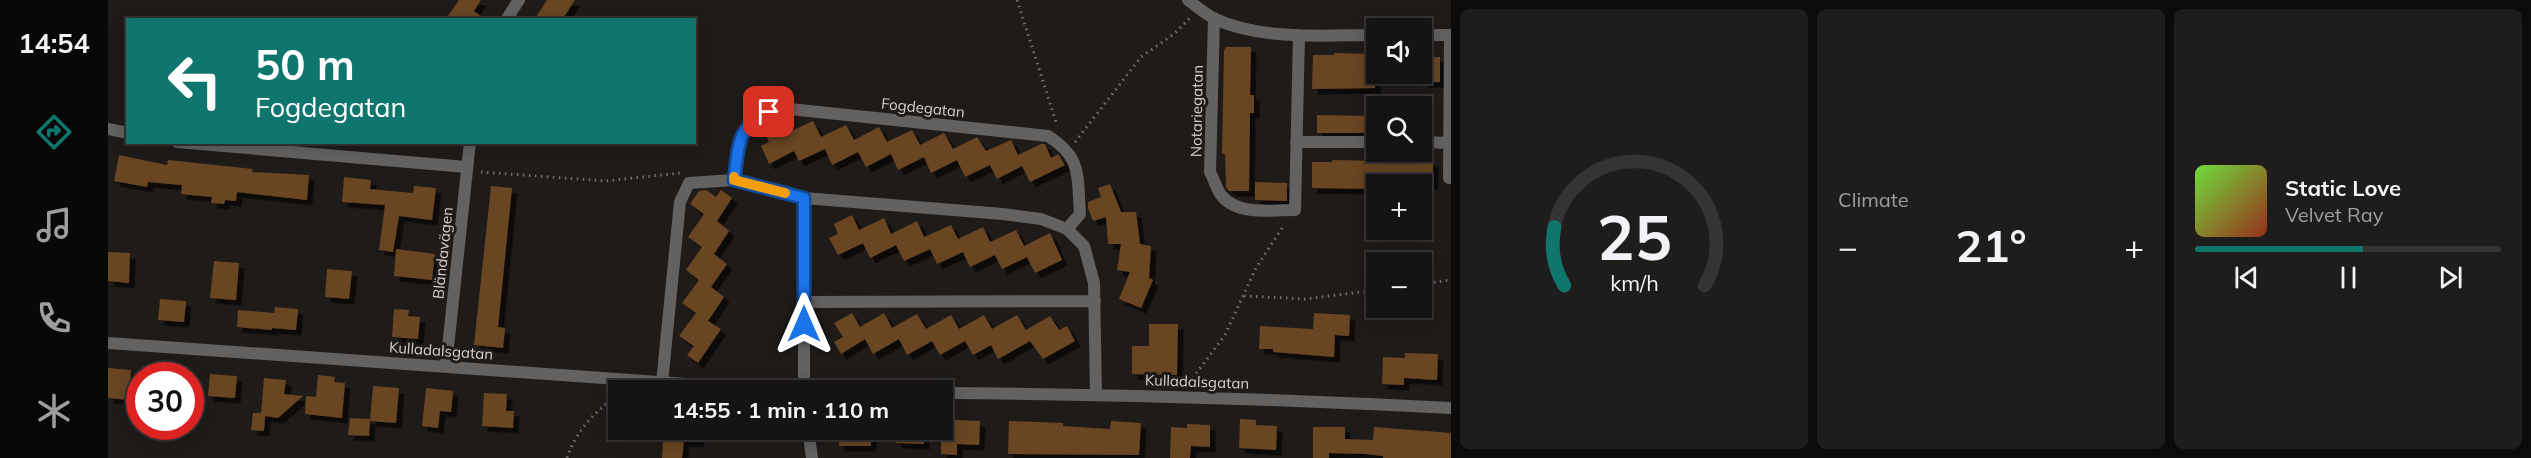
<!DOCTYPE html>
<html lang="en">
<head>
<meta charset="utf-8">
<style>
	:root { --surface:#161413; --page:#1f1d1c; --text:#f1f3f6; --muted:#9e9ea0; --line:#353333; --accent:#0f766e }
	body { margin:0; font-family:Mulish,sans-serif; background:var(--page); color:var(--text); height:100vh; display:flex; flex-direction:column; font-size:22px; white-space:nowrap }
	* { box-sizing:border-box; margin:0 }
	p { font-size:20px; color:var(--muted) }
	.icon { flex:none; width:33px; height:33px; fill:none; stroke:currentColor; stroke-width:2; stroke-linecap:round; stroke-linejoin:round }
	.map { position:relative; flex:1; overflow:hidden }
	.side { display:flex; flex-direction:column; gap:9px; padding:9px; background:#0c0b0a; width:1080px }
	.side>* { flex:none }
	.banner { position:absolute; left:18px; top:18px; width:570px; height:126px; border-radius:0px; box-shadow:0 3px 15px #0003,0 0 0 2px var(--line); background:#0f766e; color:#fff; overflow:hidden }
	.buttons { position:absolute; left:1258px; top:18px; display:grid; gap:12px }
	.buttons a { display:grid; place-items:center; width:66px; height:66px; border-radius:0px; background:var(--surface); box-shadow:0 3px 15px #0003,0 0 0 2px var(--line); font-size:30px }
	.speed { position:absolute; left:18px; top:362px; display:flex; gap:12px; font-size:30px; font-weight:700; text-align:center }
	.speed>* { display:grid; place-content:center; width:78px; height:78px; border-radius:50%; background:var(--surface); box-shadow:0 3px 15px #0003,0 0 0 2px var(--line); line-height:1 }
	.speed .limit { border:9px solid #d22; background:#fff; color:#111 }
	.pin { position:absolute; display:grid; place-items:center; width:51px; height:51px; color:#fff; margin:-26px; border-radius:12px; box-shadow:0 3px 9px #0006 }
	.me { position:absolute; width:66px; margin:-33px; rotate:0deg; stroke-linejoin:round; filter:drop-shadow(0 0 4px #0008) }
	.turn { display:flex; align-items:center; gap:21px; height:126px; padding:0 30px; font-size:27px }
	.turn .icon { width:78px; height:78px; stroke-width:2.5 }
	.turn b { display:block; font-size:42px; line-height:51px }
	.big { font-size:45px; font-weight:700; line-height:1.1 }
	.side .card { flex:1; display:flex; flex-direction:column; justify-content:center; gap:9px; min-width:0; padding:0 21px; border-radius:9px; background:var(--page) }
	.side .dial { align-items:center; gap:0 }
	.dial svg { height:156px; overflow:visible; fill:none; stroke:var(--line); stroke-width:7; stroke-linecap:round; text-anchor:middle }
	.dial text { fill:var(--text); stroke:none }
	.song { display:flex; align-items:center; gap:18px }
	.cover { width:72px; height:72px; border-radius:9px; background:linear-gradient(135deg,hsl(100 70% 55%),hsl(10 70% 35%)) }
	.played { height:6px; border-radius:3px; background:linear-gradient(90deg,var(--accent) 55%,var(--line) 55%) }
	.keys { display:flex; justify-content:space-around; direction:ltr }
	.heat { display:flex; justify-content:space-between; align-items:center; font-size:33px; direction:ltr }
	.side .tiles { flex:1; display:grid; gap:9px; grid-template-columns:repeat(3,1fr) }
	.trip { position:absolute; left:500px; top:380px; width:345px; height:60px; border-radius:0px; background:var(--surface); box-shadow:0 3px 15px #0003,0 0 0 2px var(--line); font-weight:700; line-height:60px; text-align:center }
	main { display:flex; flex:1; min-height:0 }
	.tab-bar { display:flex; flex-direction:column; width:108px; justify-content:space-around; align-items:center; background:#090808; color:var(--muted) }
	.tab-bar .icon { width:42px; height:42px }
	.tab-bar .on { color:var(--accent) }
	.tab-bar b { font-size:27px; color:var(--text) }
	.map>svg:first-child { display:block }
</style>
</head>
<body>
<main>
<nav class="tab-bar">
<b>14:54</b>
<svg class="icon on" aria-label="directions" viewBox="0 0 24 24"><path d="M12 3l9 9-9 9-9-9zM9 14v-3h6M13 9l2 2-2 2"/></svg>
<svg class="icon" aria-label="music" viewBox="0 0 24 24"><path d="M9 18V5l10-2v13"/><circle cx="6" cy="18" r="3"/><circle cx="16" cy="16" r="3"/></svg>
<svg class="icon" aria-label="phone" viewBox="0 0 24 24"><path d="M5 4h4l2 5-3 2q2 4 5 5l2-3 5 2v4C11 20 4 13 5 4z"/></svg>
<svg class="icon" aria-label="climate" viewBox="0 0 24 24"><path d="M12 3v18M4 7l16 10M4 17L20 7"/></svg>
</nav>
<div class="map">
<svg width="1343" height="458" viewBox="0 0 1343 458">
	<defs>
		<filter id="shadow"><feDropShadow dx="5.5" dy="5.5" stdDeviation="0" flood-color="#0009"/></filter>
	</defs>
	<rect width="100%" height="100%" fill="#1e1b19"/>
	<path fill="#694423" filter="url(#shadow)" d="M351,0H373L366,11L378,20H337Z
		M439,0H467L454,20H426Z
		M1118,47H1143L1142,95H1146V113H1142L1141,191H1121L1118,187L1117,154H1114L1116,51Z
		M1226,53L1269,54V81H1267V88L1204,89L1205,55H1226Z
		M1314,57H1332V82H1314Z
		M1209,115L1269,116V133H1209Z
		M672,118L679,133L705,121L713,137L738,125L746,140L771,127L779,142L804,130L812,145L836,133L845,149L869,137L878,151L903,140L910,155L933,144H937L943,158L950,154L957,165L922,182L914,166L889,179L882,165L857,177L849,160L823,173L816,157L790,170L783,154L758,167L750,152L724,165L717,149L691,161L686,151L661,164L653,146L661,142L654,127Z
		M11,155L59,165L60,160L145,169L144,172L201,175L199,200L129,192L128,201L117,200L116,204L103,203L104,197L73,194L74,185L40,182L39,187L6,181Z
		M1224,160L1325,162V184H1269L1265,189L1204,188V162H1224Z
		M236,177L263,180L262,189L305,193L306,186L328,188L324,220L291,216L285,252L271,250L277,205L234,202Z
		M1147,182L1179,183V201L1147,200Z
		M1002,184L1013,212H1028L1032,244L1043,246L1041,278L1045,280L1033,308L1011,299L1022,272L1009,270L1013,244H1000L998,217L985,221L980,208V202L993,197L990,188Z
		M383,186L404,188L390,327L397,328L395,348L366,345Z
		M598,190L608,197L613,190L624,198L609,221L621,231L606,254L619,264L603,287L616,297L600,321L613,329L590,363L579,355L586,346L571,336L588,313L574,303L591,280L578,270L594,247L580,237L596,214L582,204L591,191Z
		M744,215L751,230L776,218L783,234L809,221L816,237L843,225L850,239L875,227L882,242L908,230L916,246L942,233L954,260L927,273L919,257L894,269L887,255L862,267L855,252L829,264L822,249L796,261L788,245L762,258L755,243L730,255L721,238L730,234L726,224Z
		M288,249L327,254L324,280L286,276Z
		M0,252L22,253L21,283L0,281Z
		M106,261L131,263L128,300L102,298Z
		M219,269L244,271L241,299L217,297Z
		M52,299L78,301L76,322L50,320Z
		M167,307L190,309L188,330L164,328V330L129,327L130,310L166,313Z
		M286,309L301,310L300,316L312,317L310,339L284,337Z
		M744,313L752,327L776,313L784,328L809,314L818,329L843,315L851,329L876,315L884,329L909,315L918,330L942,316L951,330L959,326L967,341L935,359L922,341L890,359L883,345L865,355L857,341L832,355L824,341L799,355L791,339L765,354L757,339L733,354L726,342L735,337L726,323Z
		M1206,313L1242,315L1241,336L1227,335L1226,357L1165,352V349H1151L1152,326L1205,329Z
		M1041,324H1070L1069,375L1024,374V346H1041Z
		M1297,353L1330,354L1329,380L1296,378V385L1274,384L1275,357L1297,358Z
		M0,368L23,370L21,400L0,398Z
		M102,374L129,376L127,398L100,396Z
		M210,375L227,377L226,382L237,383L234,418L197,414L198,396L208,397Z
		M156,378L178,380L176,394L195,396L170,418L157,416L156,431L143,430L145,413H153Z
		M265,386L291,388L288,423L262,421Z
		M318,388L345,391L343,412L332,411L330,428L314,426Z
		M376,393L399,394L398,411H406L405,428L374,426Z
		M242,418L262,419L261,436L240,435Z
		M1132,419L1148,420V425L1169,426L1168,450L1131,448Z
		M847,420L872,421L871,445L849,444V455L833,454V436L846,437Z
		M901,421L955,423V426L1002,429L1003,421L1033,423L1031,455L900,454Z
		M1079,424L1102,425V447L1083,446L1082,458H1062L1063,427L1079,428Z
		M1205,427H1237V439L1265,440L1266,427L1343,433V458H1275V456L1258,454L1221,453V458H1205Z
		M549,429H591L590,442L576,441L574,458H554L555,439H549Z
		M731,429L763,430V446H731Z
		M788,429H816V444L788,443Z"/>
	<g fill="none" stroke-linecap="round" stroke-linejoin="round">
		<path stroke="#73706f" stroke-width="3" stroke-dasharray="1.5 4.5" stroke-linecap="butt" d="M909,0L949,125
			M967,142L1033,57L1066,34L1082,18
			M373,172L498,181L572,173
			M1314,284L1343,280
			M1136,296L1198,299L1269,290
			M1081,383L1117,335L1148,268L1176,225
			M459,458C468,431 487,411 510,395"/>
		<path stroke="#636261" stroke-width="12" d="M1080,0C1088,6 1097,14 1107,19C1156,41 1217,35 1269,35
			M1106,18L1102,172C1106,179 1108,188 1113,195C1129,216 1164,210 1187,210L1191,35
			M398,20L411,0
			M1314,35H1343
			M0,129L20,133
			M69,142L358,167
			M1188,142H1269
			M1314,142L1342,143
			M1341,178L1342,35
			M625,180C633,136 627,127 672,108L940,136C975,158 969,177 972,214L959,229
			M696,302L987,301
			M0,343L663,390
			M338,366L362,142
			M554,383L572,202L581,183L625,180L696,198L895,214L933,219L959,229L976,246L986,283L988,394
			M696,390V198
			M834,393C1004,394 1173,399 1343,408
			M700,429L704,458"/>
	</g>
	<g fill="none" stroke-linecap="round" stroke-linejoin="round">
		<g stroke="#114b97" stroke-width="15">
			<path id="route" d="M661,112C627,127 631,148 626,180L696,198V324"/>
		</g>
		<use href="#route" stroke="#1a73e8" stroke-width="10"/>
		<path stroke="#f59e0b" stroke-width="10" d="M626,177V180L677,193"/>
	</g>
	<g text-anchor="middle" stroke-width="6" stroke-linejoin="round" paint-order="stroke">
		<g font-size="15" fill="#d4d1d0" stroke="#1e1b19">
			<text transform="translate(815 108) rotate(6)" y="5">Fogdegatan</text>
			<text transform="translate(1089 111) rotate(-89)" y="5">Notariegatan</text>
			<text transform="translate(335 253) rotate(-84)" y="5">Bländavägen</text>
			<text transform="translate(333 351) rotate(4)" y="5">Kulladalsgatan</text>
			<text transform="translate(1089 382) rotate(2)" y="5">Kulladalsgatan</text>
		</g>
	</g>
</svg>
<div class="buttons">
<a><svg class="icon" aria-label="sound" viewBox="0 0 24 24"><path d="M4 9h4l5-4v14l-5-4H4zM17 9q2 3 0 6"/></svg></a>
<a><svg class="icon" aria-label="search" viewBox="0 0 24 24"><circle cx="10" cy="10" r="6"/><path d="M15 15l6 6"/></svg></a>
<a>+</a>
<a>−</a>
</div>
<div class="speed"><div class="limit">30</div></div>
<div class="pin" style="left:661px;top:112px;background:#d93025"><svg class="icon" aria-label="arrive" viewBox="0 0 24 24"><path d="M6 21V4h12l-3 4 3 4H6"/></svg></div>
<svg class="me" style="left:696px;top:324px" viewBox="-20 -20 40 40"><path d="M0-17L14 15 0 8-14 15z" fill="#1a73e8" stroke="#fff" stroke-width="4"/></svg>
<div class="trip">14:55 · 1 min · 110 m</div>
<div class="banner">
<div class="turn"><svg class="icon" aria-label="left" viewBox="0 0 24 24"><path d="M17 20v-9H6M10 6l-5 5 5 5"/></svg><div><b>50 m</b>Fogdegatan</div></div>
</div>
</div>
<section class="side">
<div class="tiles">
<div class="card dial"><svg viewBox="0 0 100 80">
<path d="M14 69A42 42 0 1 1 86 69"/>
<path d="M14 69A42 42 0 0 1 9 39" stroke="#0f766e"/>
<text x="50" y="56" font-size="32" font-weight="700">25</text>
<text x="50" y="72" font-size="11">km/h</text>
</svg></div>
<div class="card"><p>Climate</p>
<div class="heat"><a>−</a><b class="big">21°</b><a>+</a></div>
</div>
<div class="card">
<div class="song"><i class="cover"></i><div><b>Static Love</b><p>Velvet Ray</p></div></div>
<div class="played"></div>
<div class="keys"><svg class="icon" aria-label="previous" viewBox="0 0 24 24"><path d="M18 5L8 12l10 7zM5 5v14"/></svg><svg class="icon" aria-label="pause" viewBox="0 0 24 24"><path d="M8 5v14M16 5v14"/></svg><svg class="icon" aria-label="next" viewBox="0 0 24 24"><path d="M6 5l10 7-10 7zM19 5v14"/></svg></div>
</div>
</div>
</section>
</main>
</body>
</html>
